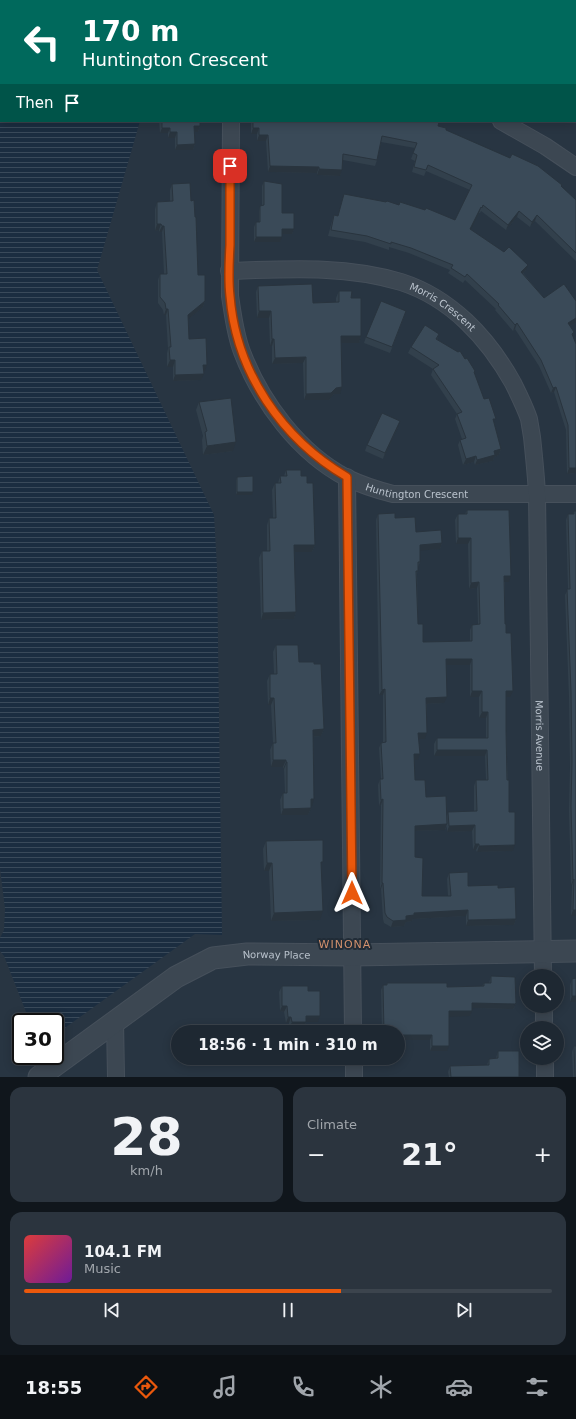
<!DOCTYPE html>
<html lang="en">
<head>
<meta charset="utf-8">
<style>
	:root { --surface:#1e2832; --page:#2b343e; --text:#f1f3f6; --muted:#a1a6ac; --line:#3c444d; --accent:#ea580c }
	body { margin:0; font-family:"DejaVu Sans",sans-serif; background:var(--page); color:var(--text); height:100vh; display:flex; flex-direction:column; font-size:15px; white-space:nowrap }
	* { box-sizing:border-box; margin:0 }
	p { font-size:13px; color:var(--muted) }
	.icon { flex:none; width:22px; height:22px; fill:none; stroke:currentColor; stroke-width:2; stroke-linecap:round; stroke-linejoin:round }
	.map { position:relative; height:1077px; overflow:hidden }
	.details { display:flex; flex-direction:column; gap:10px; padding:10px; background:#10161c; flex:1 }
	.details>* { flex:none }
	.top-card { position:absolute; left:0px; top:0px; width:576px; height:122px; box-shadow:0 2px 10px #0003,0 0 0 1px var(--line); background:#00695c; color:#fff; overflow:hidden }
	.tools { position:absolute; left:520px; top:969px; display:grid; gap:8px }
	.tools a { display:grid; place-items:center; width:44px; height:44px; border-radius:50%; background:var(--surface); box-shadow:0 2px 10px #0003,0 0 0 1px var(--line); font-size:20px }
	.speed { position:absolute; left:12px; top:1013px; display:flex; gap:8px; font-size:20px; font-weight:700; text-align:center }
	.speed>* { display:grid; place-content:center; width:52px; height:52px; border-radius:50%; background:var(--surface); box-shadow:0 2px 10px #0003,0 0 0 1px var(--line); line-height:1 }
	.speed .limit { border:2px solid #111; border-radius:6px; background:#fff; color:#111 }
	.pin { position:absolute; display:grid; place-items:center; width:34px; height:34px; color:#fff; margin:-17px; border-radius:8px; box-shadow:0 2px 6px #0006 }
	.me { position:absolute; width:44px; margin:-22px; rotate:0deg; stroke-linejoin:round; filter:drop-shadow(0 0 3px #0008) }
	.turn { display:flex; align-items:center; gap:14px; height:84px; padding:0 16px; font-size:18px }
	.turn .icon { width:52px; height:52px; stroke-width:2.5 }
	.turn b { display:block; font-size:28px; line-height:34px }
	.then { display:flex; align-items:center; height:38px; padding:0 16px; background:#0003; gap:8px; font-size:15px }
	.big { font-size:30px; font-weight:700; line-height:1.1 }
	.details .widget { flex:1; display:flex; flex-direction:column; justify-content:center; gap:6px; min-width:0; padding:0 14px; border-radius:12px; background:var(--page) }
	.details .dial { align-items:center; gap:0 }
	.dial b { font-size:52px; line-height:1 }
	.song { display:flex; align-items:center; gap:12px }
	.cover { width:48px; height:48px; border-radius:6px; background:linear-gradient(135deg,hsl(0 70% 55%),hsl(280 70% 35%)) }
	.played { height:4px; border-radius:2px; background:linear-gradient(90deg,var(--accent) 60%,var(--line) 60%) }
	.keys { display:flex; justify-content:space-around; direction:ltr }
	.heat { display:flex; justify-content:space-between; align-items:center; font-size:22px; direction:ltr }
	.details .tiles { flex:1; display:grid; gap:10px; grid-template-columns:1fr 1fr }
	.widget:last-child { grid-column:span 2 }
	.trip { position:absolute; left:171px; top:1025px; width:234px; height:40px; border-radius:20px; background:var(--surface); box-shadow:0 2px 10px #0003,0 0 0 1px var(--line); font-weight:700; line-height:40px; text-align:center }
	.tab-bar { display:flex; height:64px; justify-content:space-around; align-items:center; background:#0c1014; color:var(--muted) }
	.tab-bar .icon { width:28px; height:28px }
	.tab-bar .on { color:var(--accent) }
	.tab-bar b { font-size:18px; color:var(--text) }
	.map>svg:first-child { display:block }
</style>
</head>
<body>
<div class="map">
<svg width="576" height="1077" viewBox="0 0 576 1077">
	<defs>
		<pattern id="water-rules" width="6" height="5" patternUnits="userSpaceOnUse"><rect width="6" height="5" fill="#1b2d40"/><path d="M0 2.5h6" fill="none" stroke="#3a4a5a"/></pattern>
	</defs>
	<rect width="100%" height="100%" fill="#283542"/>
	<path fill="url(#water-rules)" d="M0,0H175L1,1V121H140L97,270L214,515L217,568L222,935L195,934L55,1035V1022H30L4,956L0,951V938L4,930L5,909L0,868Z"/>
	<g fill="none" stroke-linecap="round" stroke-linejoin="round">
		<g stroke="#46505b" stroke-width="18">
			<g id="minor">
				<path id="s1" d="M231,121L230,296C233,315 235,334 242,352C261,402 299,453 347,478C362,485 377,490 393,494H576"/>
				<path d="M501,121L545,146L576,167"/>
				<path id="s2" d="M229,271C286,269 346,265 401,282C451,298 488,338 513,383C519,395 525,407 529,419C530,425 531,431 532,437C534,456 536,475 537,494L543,976"/>
				<path d="M347,477L353,1032"/>
				<path d="M544,1006V1028"/>
				<path d="M115,1021L116,1077"/>
				<path d="M354,1058V1077"/>
				<path d="M545,1058V1077"/>
			</g>
		</g>
		<g stroke="#46505b" stroke-width="23">
			<g id="tertiary">
				<path id="s3" d="M39,1077L176,977L213,958L247,954L352,955L576,951"/>
			</g>
		</g>
		<use href="#minor" stroke="#3c4752" stroke-width="16"/>
		<use href="#tertiary" stroke="#3c4752" stroke-width="21"/>
	</g>
	<path fill="#32404c" fill-rule="evenodd" d="M159,121H200V126L198,132H194L195,144L193,150H175V138H168V133H160Z
		M251,121H435L438,126L446,130L562,185V187L576,200V261L535,221L530,227L517,217L506,230L481,211L480,213H479L470,230L526,270L523,273L544,298L576,323L570,326L573,336L576,473L567,474L566,430L554,392L551,393L539,366L515,329L513,331L495,310L496,309L465,280L463,283L448,273L450,270L409,253L389,247V250L365,242L328,236L332,221L334,215L338,216L344,194L455,220L470,190L426,171L424,176L412,172L415,161L411,159L415,148L381,142L377,160L375,166L343,160L340,176L317,175V173L268,172L266,141H257V134H251Z
		M264,181L282,213L294,229L292,234H282L280,242H254V227L256,222H259V211L260,206H262V186Z
		M172,184L191,201L198,275L205,301L203,307L188,319L189,339L205,371H203L201,380L173,381V367H167V353L168,349L166,315H164L163,310L158,303V280L160,274H164L162,232H159V230L155,231V209L157,202L170,201V190Z
		M258,286L313,303L336,302V298L339,291L351,298L361,336L359,343H341L340,394H334L329,400H304L303,363L272,364V346H270L269,318H257L256,292Z
		M404,317L390,353L364,343L366,337Z
		M439,334L437,339L465,359L475,371L474,373L484,399L494,423L501,449L499,455L494,457L493,461L475,465L474,462L463,465L458,445L460,440L462,439L455,419L457,414L431,375L433,369L408,353L411,347Z
		M199,402L233,451L203,455L202,440L203,436L196,410Z
		M398,427L383,459L365,451L367,445Z
		M286,470L301,476L307,483L315,545L312,552H294L296,612L294,619L261,620L259,558L262,551H267V525L269,518H273L272,490L275,483H278L280,476H284Z
		M237,477L252,495H236V480Z
		M467,510L509,582H505V624L510,697H506V730L509,812L513,851L477,852L476,850H473L472,831L447,832V826L445,830L415,831V857L422,896H448L447,879L449,873L468,886L498,888L516,919L514,925L466,926V916L413,919L412,921L406,922L404,926L391,927L384,923L383,919L381,889H380L381,805L379,806L378,785L380,779H381L379,748L381,743L383,742V695H379L376,520L378,514L395,518L416,532L442,543L440,549L420,550V562L418,567L417,574L418,624L423,642L470,641V630L472,625L478,624L477,588L469,589L468,544H456L455,520L458,514H465ZM446,665H470V697H479V718H486V738H437L434,744V756H485L486,780H476L474,786V811L448,812L447,816L426,797L415,780L414,760H418L419,739H425L427,704L444,703Z
		M574,511L576,916H571L572,885H571L569,811L570,767L569,697L565,595L568,589L566,520L568,514H573Z
		M276,645L299,662L324,729L321,736L313,737L312,806H311V808L308,815H281L280,800L283,793H285L284,769H283V767H271L270,750L273,743L271,705H268L267,681L270,674H274L273,652Z
		M266,841L320,920L271,921L269,871H264L263,849Z
		M491,976L516,1003L514,1008L513,1009L472,1008L470,1016H449L447,1051H430V1040L398,1032H382L381,990L383,985H386L387,983L447,987L482,986L484,983H489Z
		M572,979L576,1002H570V985Z
		M282,986L308,991L318,1022H306L304,1028H289V1023H286L284,1012L280,1011L279,992Z
		M574,1046L576,1077H573L572,1052Z
		M498,1051L519,1077H449L448,1072L450,1066L487,1065L489,1059L496,1058Z"/>
	<path fill="#29343e" d="M194,126H200L198,132H192Z
		M162,128H170L168,133H160Z
		M253,128H259L257,134H251Z
		M170,132H177L175,138H168Z
		M259,135H268L266,141H257Z
		M195,144L193,150H175L177,145Z
		M270,166L319,167L317,173L268,172Z
		M319,169L342,170L340,176L317,175Z
		M481,207L479,213L468,235L470,229Z
		M519,211L517,217L506,230L508,225Z
		M537,215L535,221L530,227L532,222Z
		M157,224H161L159,230L155,231Z
		M162,226H164L162,232H159Z
		M282,229H294L292,234H280Z
		M256,237H282L280,242H254Z
		M528,265L526,270L519,277L521,272Z
		M205,301L203,307L186,321L188,315Z
		M166,309H168L166,315H164Z
		M259,311H271L269,318H257Z
		M576,318V323L566,328L568,323Z
		M517,323L515,329L513,331L515,325Z
		M341,336H361L359,343H339Z
		M272,339H274L272,346H270Z
		M306,357L303,363L272,364L275,358Z
		M170,360H175L173,367H167Z
		M203,365H207L205,371H201Z
		M204,374L201,380L173,381L175,375Z
		M342,387L340,394H334L329,400H304L306,394L336,388Z
		M556,387L554,392L551,393L553,388Z
		M400,421L398,427L383,459L385,453Z
		M236,442L233,451L203,455L207,446Z
		M501,449L499,455L494,457L493,461L475,465L477,460L494,451Z
		M476,456L474,462L463,465L466,459Z
		M569,468H576V473L567,474Z
		M237,492H253L252,495H236Z
		M458,538H471L468,544H456Z
		M442,543L440,549L417,551L420,545Z
		M294,545H315L312,552H291Z
		M504,576H511L509,582H502Z
		M479,582L477,588L469,589L471,583Z
		M296,612L294,619L261,620L263,613Z
		M446,659H472L470,665H443Z
		M385,689L383,695H379L382,690Z
		M472,691H482L479,697H470Z
		M506,691H513L510,697H504Z
		M447,697L444,703L424,704L426,698Z
		M270,698H274L271,705H268Z
		M482,712H488L486,718H479Z
		M324,729L321,736L311,737L313,730Z
		M418,733H427L425,739H416Z
		M437,750H487L485,756H434Z
		M414,754H420L418,760H412Z
		M273,760H286L283,767H271Z
		M286,762H287L284,769H283Z
		M311,799H314L312,806H308Z
		M383,799L381,805L379,806L381,800Z
		M311,808L308,815H281L283,809Z
		M447,824L445,830L412,831L415,826Z
		M475,825L472,831L447,832L449,826Z
		M475,844H479L476,850H473Z
		M515,845L513,851L477,852L479,846Z
		M267,863H272L269,871H264Z
		M574,879L572,885H571L573,880Z
		M382,883H383L381,889H380Z
		M468,910L466,916L413,919L412,921L406,922L404,926L391,927L393,921L414,913Z
		M573,910H576V916H571Z
		M323,911L320,920L271,921L274,913Z
		M516,919L514,925L466,926L468,920Z
		M572,996H576V1002H570Z
		M472,1003H516L514,1008L513,1009L470,1008Z
		M282,1006H287L284,1012L280,1011Z
		M449,1011H472L470,1016L447,1017Z
		M306,1016H320L318,1022H306L304,1028H289L292,1022Z
		M288,1017H291L289,1023H286Z
		M398,1035H432L430,1040H398Z
		M432,1046H449L447,1051H430Z"/>
	<path fill="#3a4a58" stroke="#29343e" d="M254,0H316V1H254Z
		M576,40V114L575,116V41Z
		M162,121H200V126H194L195,144L177,145V132H170V128H162Z
		M253,121H435L439,122L438,126L446,128V130L510,158L512,154L538,166L562,185L561,186L576,200V253L537,215L532,222L519,211L508,225L483,205L482,208L481,207L470,229L504,252L509,247L528,265L521,272L544,298L564,284L576,301V318L568,323L574,332L572,334L576,344V468H569L568,425L556,387L553,388L541,360L517,323L515,325L498,305L499,304L467,274L465,277L451,268L453,265L411,248L391,242V244L367,236L331,230L334,215L338,216L344,194L386,202L387,201L399,205L400,202L425,210L426,208L455,220L472,185L428,165L426,170L414,167L417,155L413,153L417,143L382,136L377,160L343,154L342,170L319,169V167L270,166L268,135H259V128H253Z
		M264,181L282,184V213H294V229H282V237H256V222H260V206L264,205Z
		M190,183L191,201L194,200L195,217H196L198,275H205V301L188,315L189,339L206,338L207,365H203L204,374L175,375V360H170L169,347H171L168,309H166L165,303L160,297V274H167L164,226H162L161,224H157V202L173,201L172,184Z
		M312,284L313,303L339,302V291H352L351,298H361V336H341L342,387L336,388L331,393L306,394V357L275,358L274,339H272L271,311H259L258,286Z
		M381,301L406,311L392,347L366,337Z
		M425,325L439,334L436,339L458,352L460,351L465,359L467,358L475,371L474,372L484,399L489,398L496,419H493L501,449L494,451L495,455L477,460L476,456L466,459L460,440L466,438L457,414L462,412L433,369L439,365L411,347Z
		M231,398L236,442L207,446L205,432L207,431L199,402Z
		M382,413L400,421L385,453L367,445Z
		M286,470H301V476H307V483H313L315,545H294L296,612L263,613L262,551H270L269,518H276L275,483H281L280,476H287Z
		M253,476V492H237V477Z
		M467,510H509L511,576H504L505,624H506V633H511L513,691H506V730L507,780H509V812H515V845L479,846V844H475V825L449,826L448,812L477,811L476,780H488L487,750H437V738H488V712H482V691H472V659H446L447,697L426,698L427,733H418L420,754H414L415,780H425L426,797L446,796L447,824L415,826V857L423,858L422,896H451L449,873L468,872V886L498,885V888L515,887L516,919L468,920V910L414,913V915L406,916V920L393,921L387,917L385,913L383,883H382L383,799L381,800L380,779H383L381,743L386,742L385,689L382,690L378,514L395,513V518L415,517L416,532L441,530L442,543L420,545V562H418V571H416L418,624H423V642L472,641V625L480,624L479,582L471,583V538H458V514H467Z
		M574,511H576V910H573L574,879L573,880L571,806L572,762L571,691L567,589H570L568,514H574Z
		M276,645H298L299,662H314V664H321L324,729L313,730L314,799H311V808L283,809V793H287V762H286V760H273V743H276L274,698H270V674H277Z
		M323,840V862H321L323,911L274,913L272,863H267L266,841Z
		M491,976L515,977L516,1003L515,1004L472,1003V1011H449V1046H432V1035H398V1032H384L383,985H387V983H447V987L484,986V983H491Z
		M576,978V996H572V979Z
		M282,986H308V991H320V1016H306V1022H292L291,1017H288L287,1006H282Z
		M574,1046H576V1077H575Z
		M498,1051H519V1077H451L450,1066L489,1065V1059L498,1058Z"/>
	<g fill="none" stroke-linecap="round" stroke-linejoin="round">
		<g stroke="#983908" stroke-width="10">
			<path id="route" d="M230,166C230,192 230,219 230,245C229,262 228,279 230,296C236,372 282,439 347,477L350,722L352,893"/>
		</g>
		<use href="#route" stroke="#ea580c" stroke-width="7"/>
	</g>
	<g text-anchor="middle" stroke-width="4" stroke-linejoin="round" paint-order="stroke">
		<g font-size="10" fill="#b9c2cc" stroke="#212c37">
			<text dy="4" stroke="none"><textPath href="#s2" startOffset="222">Morris Crescent</textPath></text>
			<text dy="4" stroke="none"><textPath href="#s1" startOffset="472">Huntington Crescent</textPath></text>
			<text dy="4" stroke="none"><textPath href="#s2" startOffset="684">Morris Avenue</textPath></text>
			<text dy="4" stroke="none"><textPath href="#s3" startOffset="275">Norway Place</textPath></text>
		</g>
		<g font-size="11" letter-spacing="1" fill="#d3916d" stroke="#212c37">
			<text x="345" y="948">WINONA</text>
		</g>
	</g>
</svg>
<div class="tools">
<a><svg class="icon" aria-label="search" viewBox="0 0 24 24"><circle cx="10" cy="10" r="6"/><path d="M15 15l6 6"/></svg></a>
<a><svg class="icon" aria-label="layers" viewBox="0 0 24 24"><path d="M12 4l9 5-9 5-9-5zM3 14l9 5 9-5"/></svg></a>
</div>
<div class="speed"><div class="limit">30</div></div>
<div class="pin" style="left:230px;top:166px;background:#d93025"><svg class="icon" aria-label="arrive" viewBox="0 0 24 24"><path d="M6 21V4h12l-3 4 3 4H6"/></svg></div>
<svg class="me" style="left:352px;top:893px" viewBox="-20 -20 40 40"><path d="M0-17L14 15 0 8-14 15z" fill="#ea580c" stroke="#fff" stroke-width="4"/></svg>
<div class="trip">18:56 · 1 min · 310 m</div>
<div class="top-card">
<div class="turn"><svg class="icon" aria-label="left" viewBox="0 0 24 24"><path d="M17 20v-9H6M10 6l-5 5 5 5"/></svg><div><b>170 m</b>Huntington Crescent</div></div>
<div class="then">Then<svg class="icon" aria-label="arrive" viewBox="0 0 24 24"><path d="M6 21V4h12l-3 4 3 4H6"/></svg></div>
</div>
</div>
<section class="details">
<div class="tiles">
<div class="widget dial"><b>28</b><p>km/h</p></div>
<div class="widget"><p>Climate</p>
<div class="heat"><a>−</a><b class="big">21°</b><a>+</a></div>
</div>
<div class="widget">
<div class="song"><i class="cover"></i><div><b>104.1 FM</b><p>Music</p></div></div>
<div class="played"></div>
<div class="keys"><svg class="icon" aria-label="previous" viewBox="0 0 24 24"><path d="M18 5L8 12l10 7zM5 5v14"/></svg><svg class="icon" aria-label="pause" viewBox="0 0 24 24"><path d="M8 5v14M16 5v14"/></svg><svg class="icon" aria-label="next" viewBox="0 0 24 24"><path d="M6 5l10 7-10 7zM19 5v14"/></svg></div>
</div>
</div>
</section>
<nav class="tab-bar">
<b>18:55</b>
<svg class="icon on" aria-label="directions" viewBox="0 0 24 24"><path d="M12 3l9 9-9 9-9-9zM9 14v-3h6M13 9l2 2-2 2"/></svg>
<svg class="icon" aria-label="music" viewBox="0 0 24 24"><path d="M9 18V5l10-2v13"/><circle cx="6" cy="18" r="3"/><circle cx="16" cy="16" r="3"/></svg>
<svg class="icon" aria-label="phone" viewBox="0 0 24 24"><path d="M5 4h4l2 5-3 2q2 4 5 5l2-3 5 2v4C11 20 4 13 5 4z"/></svg>
<svg class="icon" aria-label="climate" viewBox="0 0 24 24"><path d="M12 3v18M4 7l16 10M4 17L20 7"/></svg>
<svg class="icon" aria-label="car" viewBox="0 0 24 24"><path d="M5 17H2v-5l4-1 3-4h7l3 4 3 1v5h-3M9 17h6M6 11h13"/><circle cx="7" cy="17" r="2"/><circle cx="17" cy="17" r="2"/></svg>
<svg class="icon" aria-label="filters" viewBox="0 0 24 24"><path d="M4 7h16M4 17h16"/><circle cx="9" cy="7" r="2"/><circle cx="15" cy="17" r="2"/></svg>
</nav>
</body>
</html>
